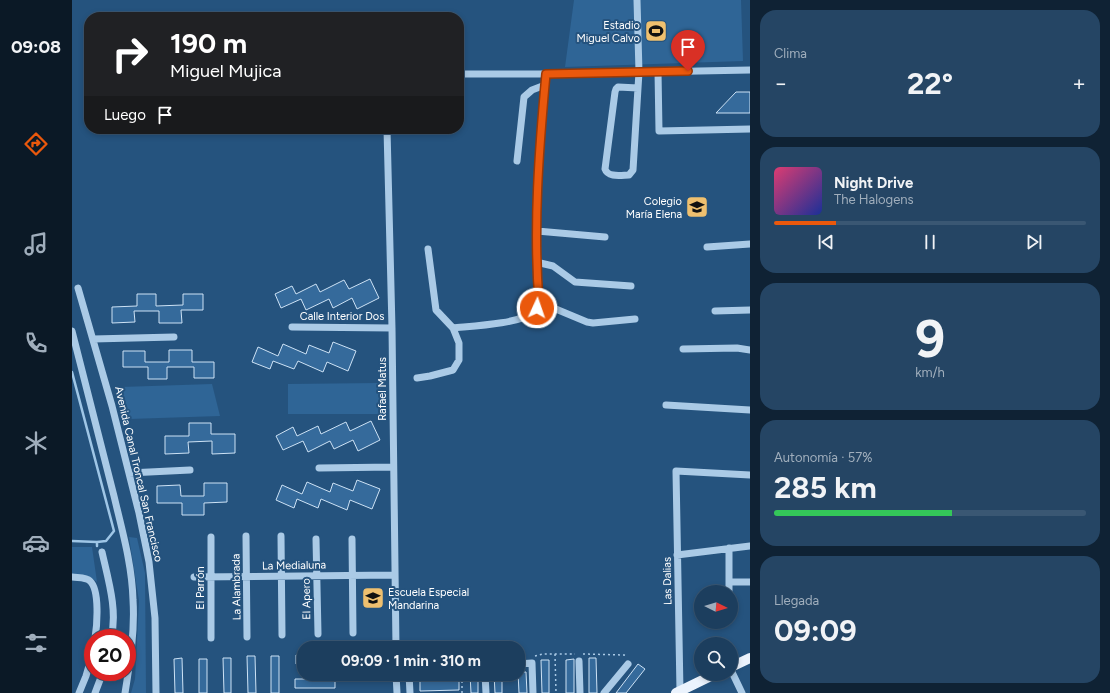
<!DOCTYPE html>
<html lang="es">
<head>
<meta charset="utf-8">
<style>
	:root { --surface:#1c3e5e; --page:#254564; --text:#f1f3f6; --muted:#a0aebc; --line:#3a5773; --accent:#ea580c }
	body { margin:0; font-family:Figtree,sans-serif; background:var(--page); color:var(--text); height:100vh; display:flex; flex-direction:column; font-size:15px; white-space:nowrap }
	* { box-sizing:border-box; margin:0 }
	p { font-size:13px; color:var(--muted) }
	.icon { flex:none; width:22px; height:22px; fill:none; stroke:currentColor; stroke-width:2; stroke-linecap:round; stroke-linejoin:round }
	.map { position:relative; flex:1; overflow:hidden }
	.panel { display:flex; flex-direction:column; gap:10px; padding:10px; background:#0f2234; width:360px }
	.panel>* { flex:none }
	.guide { position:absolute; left:12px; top:12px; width:380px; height:122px; border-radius:16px; box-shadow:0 2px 6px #0003,0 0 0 1px var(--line); background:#202124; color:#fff; overflow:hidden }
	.needle { width:26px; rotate:95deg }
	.controls { position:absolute; left:622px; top:585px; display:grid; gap:8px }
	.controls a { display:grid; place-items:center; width:44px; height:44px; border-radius:50%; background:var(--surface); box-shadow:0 2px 6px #0003,0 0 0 1px var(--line); font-size:20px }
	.speed { position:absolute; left:12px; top:629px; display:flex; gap:8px; font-size:20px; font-weight:700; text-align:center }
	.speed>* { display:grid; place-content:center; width:52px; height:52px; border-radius:50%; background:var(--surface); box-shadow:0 2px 6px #0003,0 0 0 1px var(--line); line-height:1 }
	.speed .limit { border:6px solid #d22; background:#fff; color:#111 }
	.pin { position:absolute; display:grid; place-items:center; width:34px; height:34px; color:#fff; margin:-41px -17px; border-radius:50% 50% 50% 0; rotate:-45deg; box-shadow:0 0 4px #0007 }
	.pin .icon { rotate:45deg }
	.me { position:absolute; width:44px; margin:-22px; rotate:3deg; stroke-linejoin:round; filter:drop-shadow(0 0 3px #0008) }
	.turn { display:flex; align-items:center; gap:14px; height:84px; padding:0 20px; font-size:18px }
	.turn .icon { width:52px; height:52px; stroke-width:2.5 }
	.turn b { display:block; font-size:28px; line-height:34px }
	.then { display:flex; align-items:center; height:38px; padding:0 20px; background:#0003; gap:8px; font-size:15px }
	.big { font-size:30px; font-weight:700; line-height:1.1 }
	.panel .widget { flex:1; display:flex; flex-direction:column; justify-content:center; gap:6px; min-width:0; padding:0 14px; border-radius:16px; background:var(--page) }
	.panel .dial { align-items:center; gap:0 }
	.dial b { font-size:52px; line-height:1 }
	.song { display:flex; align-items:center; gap:12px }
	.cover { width:48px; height:48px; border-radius:6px; background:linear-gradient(135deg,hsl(340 70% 55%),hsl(230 70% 35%)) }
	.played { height:4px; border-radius:2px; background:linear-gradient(90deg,var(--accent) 20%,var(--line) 20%) }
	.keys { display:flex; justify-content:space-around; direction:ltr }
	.heat { display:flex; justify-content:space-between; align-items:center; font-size:22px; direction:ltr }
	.charge { height:6px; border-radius:3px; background:linear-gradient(90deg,#34c759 57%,var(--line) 0) }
	.trip { position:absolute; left:225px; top:641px; width:228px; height:40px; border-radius:16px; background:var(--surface); box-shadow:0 2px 6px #0003,0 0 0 1px var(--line); font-weight:700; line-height:40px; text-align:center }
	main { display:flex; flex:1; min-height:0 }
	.tab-bar { display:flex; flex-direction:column; width:72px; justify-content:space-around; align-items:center; background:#0b1926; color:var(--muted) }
	.tab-bar .icon { width:28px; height:28px }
	.tab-bar .current { color:var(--accent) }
	.tab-bar b { font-size:18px; color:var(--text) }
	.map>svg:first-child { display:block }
</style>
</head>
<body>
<main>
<nav class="tab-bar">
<b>09:08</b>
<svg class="icon current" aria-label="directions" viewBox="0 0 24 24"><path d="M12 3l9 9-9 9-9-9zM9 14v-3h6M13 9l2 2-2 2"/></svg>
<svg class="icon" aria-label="music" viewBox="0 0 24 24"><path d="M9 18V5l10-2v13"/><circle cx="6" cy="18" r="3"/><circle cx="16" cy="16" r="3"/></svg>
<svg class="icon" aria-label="phone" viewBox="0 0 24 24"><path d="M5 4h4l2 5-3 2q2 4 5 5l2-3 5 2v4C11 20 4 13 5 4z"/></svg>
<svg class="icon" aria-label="climate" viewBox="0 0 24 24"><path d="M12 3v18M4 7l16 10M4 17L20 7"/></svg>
<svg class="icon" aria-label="car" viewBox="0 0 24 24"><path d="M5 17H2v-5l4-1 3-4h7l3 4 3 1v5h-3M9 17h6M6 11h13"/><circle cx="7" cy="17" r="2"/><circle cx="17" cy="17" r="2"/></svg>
<svg class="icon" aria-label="filters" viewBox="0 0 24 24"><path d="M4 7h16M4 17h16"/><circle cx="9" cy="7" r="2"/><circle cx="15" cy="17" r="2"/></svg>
</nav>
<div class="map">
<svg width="678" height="693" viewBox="0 0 678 693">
	<rect width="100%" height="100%" fill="#25537e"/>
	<path fill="#2f6596" d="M502,0H669L671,61L493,67Z
		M309,383V414H216V384Z
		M140,384L148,416L57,419L49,387Z
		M57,537L65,538L73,573L74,693H59L63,679L67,601Z
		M0,547H20L25,582L18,577L0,574Z"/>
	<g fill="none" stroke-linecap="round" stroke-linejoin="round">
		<path stroke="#9fc6e6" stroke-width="2.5" d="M0,372L42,531L34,541L25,542V546
			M0,541L25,542"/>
	</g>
	<path fill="#356a9b" stroke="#cde2f5" d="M664,92H678V113H644Z
		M298,279L307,298L285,309L280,298L261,308L257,299L234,310L229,299L209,308L203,294L220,286L224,294L244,284L248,292L272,280L277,289Z
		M65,294H84V306L111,305V294H131V310H109L110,323H87V311H62L63,322L40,323V307L65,306Z
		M261,342L284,351L276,371L255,362L251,372L226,361L222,369L201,361L198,369L180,362L186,347L206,356L211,344L234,354L237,345L257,353Z
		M97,350H120V362H142V378H122V367H95V379H76V367H51V351H73V362H97Z
		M299,421L308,440L286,451L281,440L262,449L258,441L236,452L231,441L211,450L204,436L221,427L225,436L246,426L249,434L274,422L278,431Z
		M117,423H139V434H163V453L140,454V441L116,442L117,453L93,454V436H117Z
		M285,480L308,489L300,509L278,500L275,510L249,499L246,508L225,499L222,508L204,500L210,485L230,494L235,482L258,492L261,483L281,491Z
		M132,483H155V502L132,503V515H110V503H85V486L108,485L109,496H132Z
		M224,655H232V664H224Z
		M175,656H183L184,693H176Z
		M199,656H207V693H199Z
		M110,658L111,693H103L102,659Z
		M151,658H159V693H152Z
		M517,658H524L525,693H517Z
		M127,659H135V693H127Z
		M502,659V693H494V660Z
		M469,660H477V693H470Z
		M566,664L573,669L554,693H544Z
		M446,672H454L455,693H447Z
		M398,674H406V693H399Z
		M422,674H430V693H423Z
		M223,679H263V688H223Z
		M348,681H387V690L348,691Z"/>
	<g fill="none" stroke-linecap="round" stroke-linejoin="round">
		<path stroke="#aacae6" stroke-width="1.5" stroke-dasharray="2 3" stroke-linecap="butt" d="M483,654L484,693
			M511,654L552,655L555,656
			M463,656L471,654H503
			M390,693V674"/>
		<path stroke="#aacae6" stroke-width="7" d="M565,0L567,72L566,88
			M586,71L587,131L678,129
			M387,74H474L678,70
			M546,87L566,88L561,170L557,175C550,175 536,178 533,169L543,92L544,89Z
			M315,129L320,328L324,648
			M445,161L452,97L460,90L473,85
			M465,231L533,237
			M635,247L678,244
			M464,262L481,266L503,282L559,286
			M6,288L40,406L67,513L77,562L83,618L84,693
			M467,302L515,322L521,323L563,319
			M643,311L678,310
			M220,327L320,328
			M381,328C401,326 445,324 461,313C465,310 466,306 467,302C461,226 468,150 474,74
			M0,331C14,386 28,441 42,496C50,530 60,564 61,600C63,631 58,662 53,693
			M21,339L102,337
			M611,349L665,348L678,350
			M345,378L358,376L381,370L387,360V343L381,328L364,310L356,249
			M594,405L678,410
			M247,468L321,467
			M57,473L118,470
			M174,536L175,637
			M209,536L210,635
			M139,537V638
			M244,539L246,634
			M280,539L281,633
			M30,552C36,579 46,611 39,638
			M605,555L678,546
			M0,577C6,578 14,577 18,581C28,590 25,626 23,638
			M122,577L322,575
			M657,582H678
			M657,592V548
			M507,661L508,693
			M446,664L460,663L461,693
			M659,670L670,693
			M324,674L325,693
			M337,674L338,693
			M413,674L414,693
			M608,691L604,471L678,475
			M7,693L14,676L21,652
			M23,693L31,672
			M532,693L556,664"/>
		<path stroke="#ebf3fd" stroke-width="10" d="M659,667L678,658
			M604,693L643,674"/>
	</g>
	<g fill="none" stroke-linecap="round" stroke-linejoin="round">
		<g stroke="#983908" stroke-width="10">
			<path id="route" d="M465,308L467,302C461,226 467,149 474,74L616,71"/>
		</g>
		<use href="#route" stroke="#ea580c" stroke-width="7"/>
	</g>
	<defs>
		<g id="stadium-square" transform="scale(1.15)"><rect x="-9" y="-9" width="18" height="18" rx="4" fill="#efc06f" stroke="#25537e"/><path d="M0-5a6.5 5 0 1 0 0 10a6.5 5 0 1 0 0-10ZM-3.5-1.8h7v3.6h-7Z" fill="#111"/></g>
		<g id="school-square" transform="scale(1.15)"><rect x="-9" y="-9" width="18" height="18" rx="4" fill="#efc06f" stroke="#25537e"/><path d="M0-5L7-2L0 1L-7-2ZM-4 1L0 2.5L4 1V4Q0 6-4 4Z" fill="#111"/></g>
	</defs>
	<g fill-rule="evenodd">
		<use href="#stadium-square" x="584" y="31"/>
		<use href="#school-square" x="625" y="207"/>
		<use href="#school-square" x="301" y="598"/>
	</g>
	<g text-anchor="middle" stroke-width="4" stroke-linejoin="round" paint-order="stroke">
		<g font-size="11" fill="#fff" stroke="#25537e" text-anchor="end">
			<text x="568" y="29">Estadio<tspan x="568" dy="13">Miguel Calvo</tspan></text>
			<text x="610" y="205">Colegio<tspan x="610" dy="13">María Elena</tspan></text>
			<text x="316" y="596" text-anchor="start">Escuela Especial<tspan x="316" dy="13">Mandarina</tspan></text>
		</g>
		<g font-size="11" fill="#fff" stroke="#25537e">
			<text x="270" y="320">Calle Interior Dos</text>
			<text transform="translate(310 389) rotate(-90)" y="4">Rafael Matus</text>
			<text transform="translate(67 474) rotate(77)" y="4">Avenida Canal Troncal San Francisco</text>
			<text transform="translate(222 565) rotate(-1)" y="4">La Medialuna</text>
			<text transform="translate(595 581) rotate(-91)" y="4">Las Dalias</text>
			<text transform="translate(164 587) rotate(-91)" y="4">La Alambrada</text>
			<text transform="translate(128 588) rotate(-90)" y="4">El Parrón</text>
			<text transform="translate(234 599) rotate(-91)" y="4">El Apero</text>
		</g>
	</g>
</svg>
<div class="controls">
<a><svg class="needle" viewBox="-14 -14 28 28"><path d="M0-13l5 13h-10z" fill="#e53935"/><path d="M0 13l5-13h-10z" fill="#a0aebc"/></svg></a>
<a><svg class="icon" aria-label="search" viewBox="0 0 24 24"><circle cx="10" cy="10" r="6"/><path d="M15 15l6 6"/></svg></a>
</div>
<div class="speed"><div class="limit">20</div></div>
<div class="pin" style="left:616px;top:71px;background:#d93025"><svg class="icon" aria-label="arrive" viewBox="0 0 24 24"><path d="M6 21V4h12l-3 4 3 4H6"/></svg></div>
<svg class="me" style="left:465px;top:308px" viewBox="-20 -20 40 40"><circle r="17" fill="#ea580c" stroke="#fff" stroke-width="3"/><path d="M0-11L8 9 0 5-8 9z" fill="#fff"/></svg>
<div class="trip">09:09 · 1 min · 310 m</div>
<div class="guide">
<div class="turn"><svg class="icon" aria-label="right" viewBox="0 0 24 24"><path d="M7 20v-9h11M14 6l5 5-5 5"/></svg><div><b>190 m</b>Miguel Mujica</div></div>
<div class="then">Luego<svg class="icon" aria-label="arrive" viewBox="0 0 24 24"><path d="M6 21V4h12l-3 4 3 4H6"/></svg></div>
</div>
</div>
<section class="panel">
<div class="widget"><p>Clima</p>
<div class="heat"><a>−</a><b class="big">22°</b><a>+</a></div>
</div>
<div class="widget">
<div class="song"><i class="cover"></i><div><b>Night Drive</b><p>The Halogens</p></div></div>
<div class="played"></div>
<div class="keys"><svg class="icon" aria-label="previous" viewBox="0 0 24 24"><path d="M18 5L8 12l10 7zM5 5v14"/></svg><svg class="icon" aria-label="pause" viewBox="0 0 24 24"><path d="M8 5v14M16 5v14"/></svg><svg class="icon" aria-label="next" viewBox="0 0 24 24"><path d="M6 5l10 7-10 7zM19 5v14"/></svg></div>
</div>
<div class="widget dial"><b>9</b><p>km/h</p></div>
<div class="widget"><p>Autonomía · 57%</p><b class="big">285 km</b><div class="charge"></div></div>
<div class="widget"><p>Llegada</p><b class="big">09:09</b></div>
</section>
</main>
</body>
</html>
